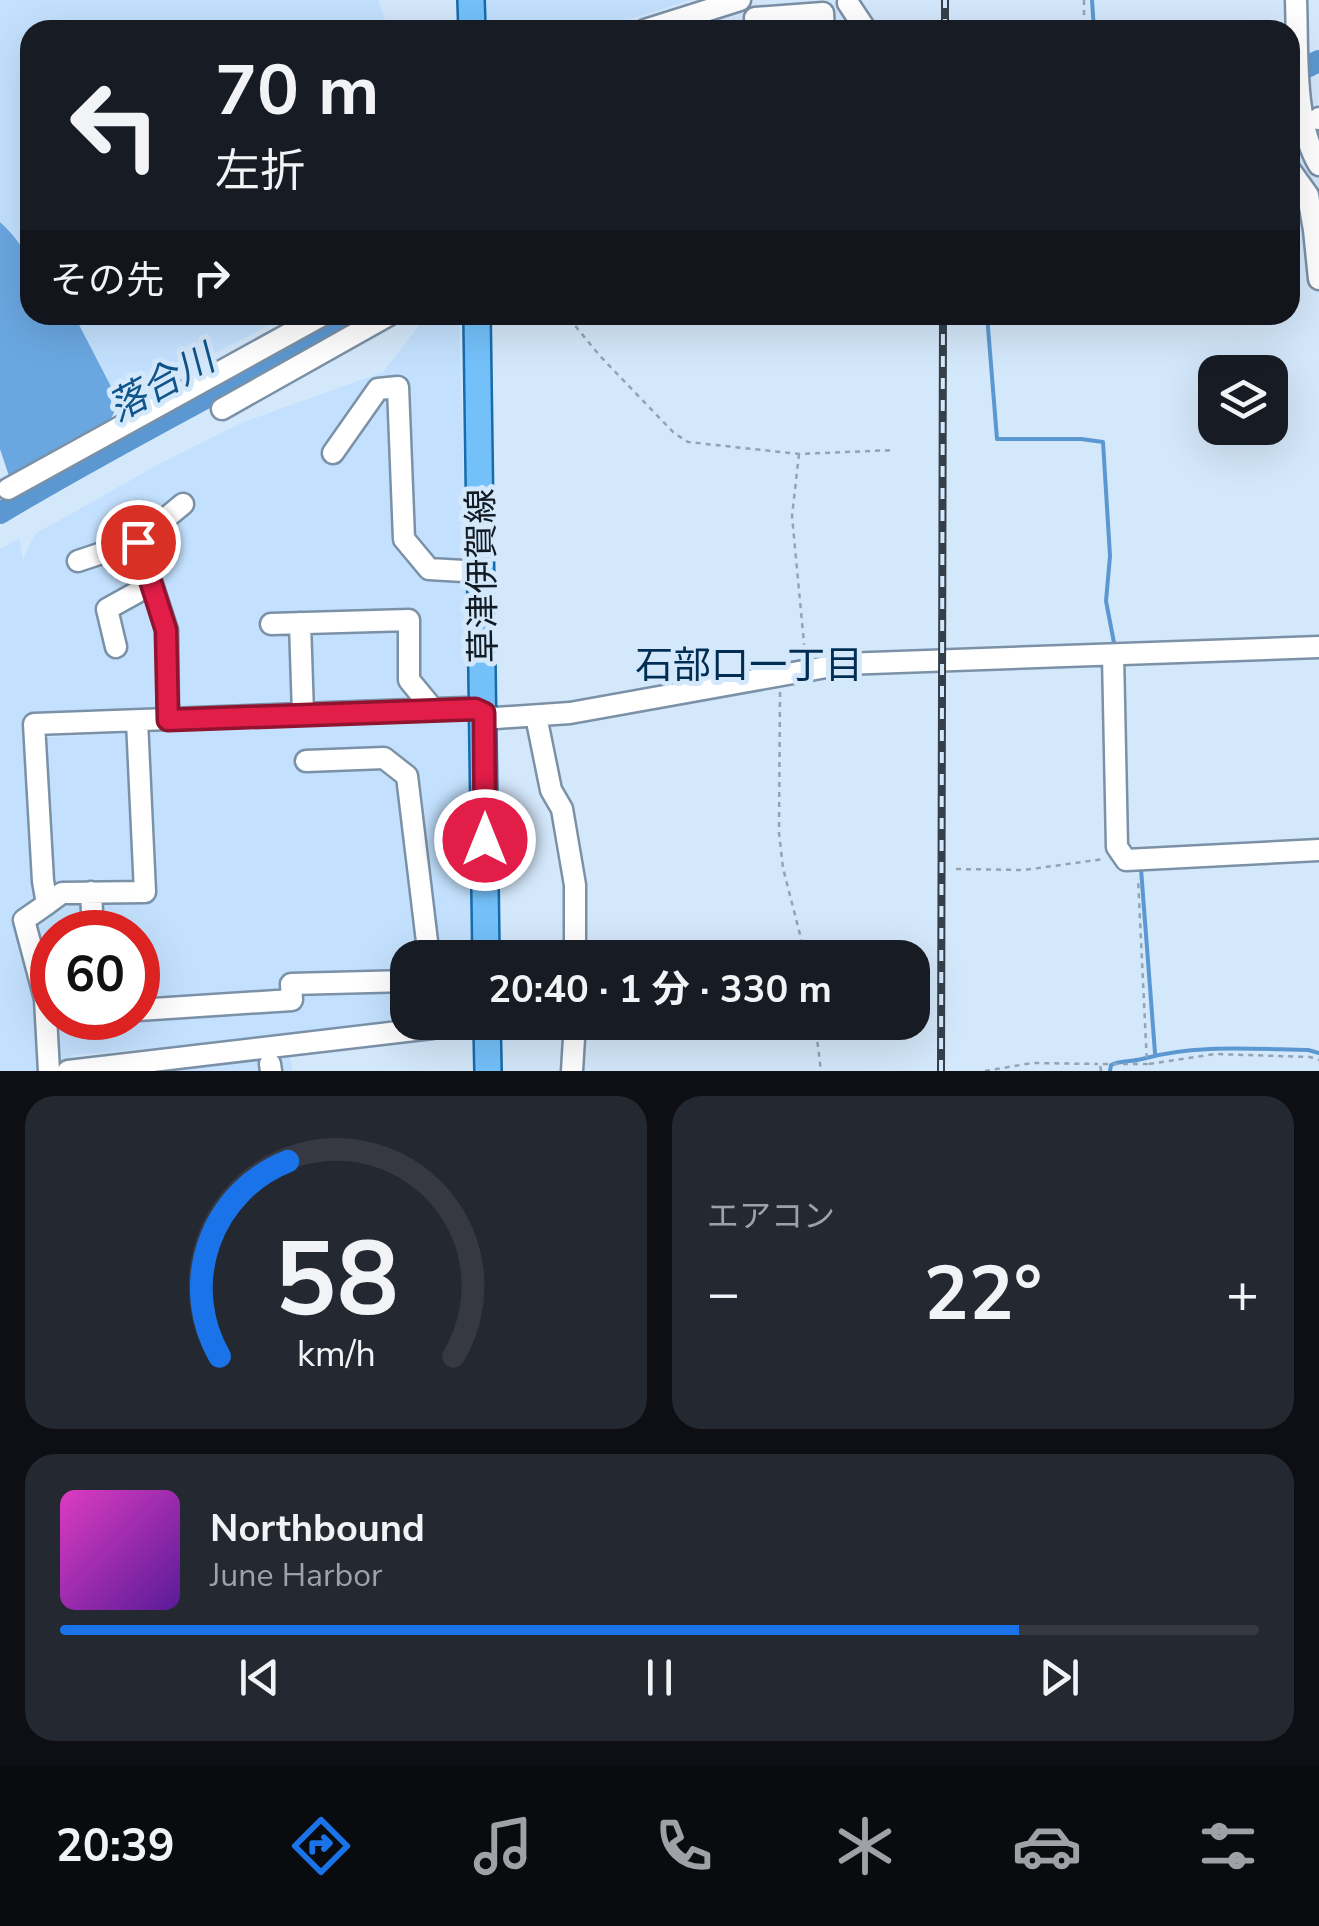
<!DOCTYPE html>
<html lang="ja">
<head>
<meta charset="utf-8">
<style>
	:root { --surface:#171b24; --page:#242831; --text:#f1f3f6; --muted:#9ea1a6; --line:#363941; --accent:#1a73e8 }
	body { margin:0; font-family:"Nunito Sans","Noto Sans JP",sans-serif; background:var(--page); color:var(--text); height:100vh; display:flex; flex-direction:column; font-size:38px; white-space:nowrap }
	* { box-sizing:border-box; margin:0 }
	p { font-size:32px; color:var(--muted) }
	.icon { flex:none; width:55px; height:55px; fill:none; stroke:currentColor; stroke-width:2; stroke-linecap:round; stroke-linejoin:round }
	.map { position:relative; height:1071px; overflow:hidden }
	.side { display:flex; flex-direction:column; gap:25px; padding:25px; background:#0d0f14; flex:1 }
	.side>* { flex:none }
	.hud { position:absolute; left:20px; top:20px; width:1280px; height:305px; border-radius:30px; box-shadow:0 10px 40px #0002; background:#171b24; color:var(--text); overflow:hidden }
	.controls { position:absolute; left:1198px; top:355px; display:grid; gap:20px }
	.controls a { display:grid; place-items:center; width:90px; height:90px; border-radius:20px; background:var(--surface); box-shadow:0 10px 40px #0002; font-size:50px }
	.speed { position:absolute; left:30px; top:910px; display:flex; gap:20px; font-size:50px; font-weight:700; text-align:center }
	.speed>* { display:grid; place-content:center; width:130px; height:130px; border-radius:50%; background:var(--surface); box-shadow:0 10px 40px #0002; line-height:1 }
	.speed .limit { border:15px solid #d22; background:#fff; color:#111 }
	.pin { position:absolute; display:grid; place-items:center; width:85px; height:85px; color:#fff; margin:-42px; border:5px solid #fff; border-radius:50%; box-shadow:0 2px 10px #0007 }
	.me { position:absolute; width:110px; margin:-55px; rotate:0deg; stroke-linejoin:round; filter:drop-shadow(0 0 8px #0008) }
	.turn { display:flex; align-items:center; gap:35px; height:210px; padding:0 30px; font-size:45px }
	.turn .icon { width:130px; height:130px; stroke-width:2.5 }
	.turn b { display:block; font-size:70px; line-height:85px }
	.then { display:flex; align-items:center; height:95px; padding:0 30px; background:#0003; gap:20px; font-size:38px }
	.big { font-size:75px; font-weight:700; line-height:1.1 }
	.side .widget { flex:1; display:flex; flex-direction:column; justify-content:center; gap:15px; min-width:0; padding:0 35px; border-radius:30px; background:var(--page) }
	.side .dial { align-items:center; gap:0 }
	.dial svg { height:260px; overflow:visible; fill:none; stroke:var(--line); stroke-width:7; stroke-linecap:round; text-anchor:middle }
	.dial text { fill:var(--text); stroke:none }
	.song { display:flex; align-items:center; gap:30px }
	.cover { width:120px; height:120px; border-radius:15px; background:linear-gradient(135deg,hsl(310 70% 55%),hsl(270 70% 35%)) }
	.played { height:10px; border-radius:5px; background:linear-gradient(90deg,var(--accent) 80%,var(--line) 80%) }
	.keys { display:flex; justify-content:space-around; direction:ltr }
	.heat { display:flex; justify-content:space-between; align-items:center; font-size:55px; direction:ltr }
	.side .tiles { flex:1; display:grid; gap:25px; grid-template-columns:1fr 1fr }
	.widget:last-child { grid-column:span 2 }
	.trip { position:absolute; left:390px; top:940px; width:540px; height:100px; border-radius:30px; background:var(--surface); box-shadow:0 10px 40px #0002; font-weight:700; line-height:100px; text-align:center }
	.tabs { display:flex; height:160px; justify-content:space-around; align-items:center; background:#090b0e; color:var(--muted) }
	.tabs .icon { width:70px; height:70px }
	.tabs .current { color:var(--accent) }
	.tabs b { font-size:45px; color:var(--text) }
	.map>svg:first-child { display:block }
</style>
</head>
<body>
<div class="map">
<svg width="1319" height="1071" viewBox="0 0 1319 1071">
	<rect width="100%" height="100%" fill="#d4e8fb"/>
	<path fill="#c3e1fe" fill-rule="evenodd" d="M0,0H378L389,30H30V261L13,234L0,222Z
		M483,0H690L596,30H483Z
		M74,315H289L119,402Z
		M427,315H459L470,696L464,701L26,720L28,738L473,717L476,957L408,958V1022L301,1036L71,1055L72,1071H0V549L19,538L23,559L35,534L161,463L241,423L383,372ZM52,932H138V1018H52Z
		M288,1050L293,1071H133Z"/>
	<path fill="#6aa7e1" d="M0,222C35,254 30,272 30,315H74L119,402L107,427L10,479L0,449Z"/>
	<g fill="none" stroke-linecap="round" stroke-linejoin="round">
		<path stroke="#5b98d1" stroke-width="4" d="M1092,0L1094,30
			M987,315L997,439H1081L1103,442L1110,556L1106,601L1115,648
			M1141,869L1155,1053
			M1110,1071L1111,1065C1121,1060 1132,1062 1142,1059C1194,1044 1253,1049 1308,1050L1319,1053"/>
		<path stroke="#5b98d1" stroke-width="22" d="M1290,75L1319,61
			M0,513C116,443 238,383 355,315"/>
		<g stroke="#7b91a7" stroke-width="25">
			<path id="minor" d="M1296,0C1298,50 1293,122 1319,165
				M848,3L866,30
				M755,18L823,13L824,30
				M645,30L740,0
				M1318,119L1319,118
				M1290,170L1308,195L1314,230
				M1319,230H1314L1319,279
				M222,409L389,315
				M333,453L378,389L398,387L404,539L429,569L481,572
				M8,489L323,315
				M138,541L167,630L168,719
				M78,561L138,541L183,504
				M300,623L303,714
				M271,624L409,620V680L433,709
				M116,647L107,609L152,584
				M1113,655L1117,847L1126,860L1319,850
				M536,716L551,790L562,809L575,885V958
				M137,721L145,892L62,893L47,904L43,881L34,724L465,708L496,718L570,713L843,664L1319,647
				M306,761L384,758L407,776L429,958
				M91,892L93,932
				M47,904L24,920L45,999L49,1071
				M138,1010L292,1000L291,984L408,981
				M270,1064L271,1071
				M68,1071L432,1028L448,1022
				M572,1071L575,1022"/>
		</g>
		<g stroke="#166cac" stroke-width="30">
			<path id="major" d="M471,0L472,30
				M477,315L486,958
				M487,1022L488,1071"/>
		</g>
		<path stroke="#93a3b2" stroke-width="2.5" stroke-dasharray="5 5" stroke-linecap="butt" d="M1084,0V30
			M559,315L572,322L600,356L674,433L688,442L799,454L895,450
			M799,454L792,516L805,654
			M780,692L779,833L783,868L806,958
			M956,869L1024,870L1104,859
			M815,1022L821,1071
			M1149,1064L1215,1054L1310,1057L1319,1060
			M985,1071L1032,1063L1098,1064
			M1101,1071L1100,1064H1147L1138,878"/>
		<use href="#minor" stroke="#fff" stroke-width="20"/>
		<use href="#major" stroke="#74c1fa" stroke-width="25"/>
		<g stroke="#343f49" stroke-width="8">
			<path id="rail" d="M945,30V0
				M941,1071L943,315"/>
		</g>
		<use href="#rail" stroke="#d4e8fb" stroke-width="4" stroke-dasharray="11" stroke-linecap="butt"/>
	</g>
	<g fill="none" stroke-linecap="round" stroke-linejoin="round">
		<g stroke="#92132f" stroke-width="25">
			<path id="route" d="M138,542L166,630L168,720L475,709L484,713L485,840"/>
		</g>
		<use href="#route" stroke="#e11d48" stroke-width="18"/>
	</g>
	<g text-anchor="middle" stroke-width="10" stroke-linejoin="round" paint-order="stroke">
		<g font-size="35" fill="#121b23" stroke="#d4e8fb">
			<text transform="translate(482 576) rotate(-91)" y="12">草津伊賀線</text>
		</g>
		<g font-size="38" font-style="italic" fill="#10548a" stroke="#d4e8fb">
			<text transform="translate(161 383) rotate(-29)" y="13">落合川</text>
		</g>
		<g font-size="38" fill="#002d51" stroke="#d4e8fb">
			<text x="749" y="678">石部口一丁目</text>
		</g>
	</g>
</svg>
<div class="controls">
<a><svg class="icon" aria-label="layers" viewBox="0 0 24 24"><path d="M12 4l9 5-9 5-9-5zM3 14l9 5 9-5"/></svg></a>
</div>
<div class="speed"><div class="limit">60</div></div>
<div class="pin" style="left:138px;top:542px;background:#d93025"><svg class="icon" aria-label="arrive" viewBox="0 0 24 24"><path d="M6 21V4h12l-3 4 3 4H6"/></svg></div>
<svg class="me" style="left:485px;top:840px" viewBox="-20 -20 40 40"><circle r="17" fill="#e11d48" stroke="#fff" stroke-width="3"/><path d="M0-11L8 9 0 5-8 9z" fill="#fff"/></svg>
<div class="trip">20:40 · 1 分 · 330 m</div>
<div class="hud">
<div class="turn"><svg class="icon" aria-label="left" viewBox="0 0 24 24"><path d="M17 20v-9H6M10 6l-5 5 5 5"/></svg><div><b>70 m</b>左折</div></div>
<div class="then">その先<svg class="icon" aria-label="right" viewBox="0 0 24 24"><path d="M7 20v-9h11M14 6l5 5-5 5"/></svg></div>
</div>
</div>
<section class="side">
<div class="tiles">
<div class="widget dial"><svg viewBox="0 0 100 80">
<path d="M14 69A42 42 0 1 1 86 69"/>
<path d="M14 69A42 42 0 0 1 35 9" stroke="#1a73e8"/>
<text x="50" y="56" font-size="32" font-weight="700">58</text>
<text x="50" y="72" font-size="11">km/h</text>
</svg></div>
<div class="widget"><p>エアコン</p>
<div class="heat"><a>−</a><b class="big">22°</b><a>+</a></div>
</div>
<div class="widget">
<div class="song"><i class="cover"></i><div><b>Northbound</b><p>June Harbor</p></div></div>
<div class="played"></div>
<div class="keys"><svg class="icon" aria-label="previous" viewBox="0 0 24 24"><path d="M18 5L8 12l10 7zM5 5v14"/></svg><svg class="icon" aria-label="pause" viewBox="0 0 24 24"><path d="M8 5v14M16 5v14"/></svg><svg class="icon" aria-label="next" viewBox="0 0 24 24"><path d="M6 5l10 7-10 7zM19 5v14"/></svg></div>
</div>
</div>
</section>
<nav class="tabs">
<b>20:39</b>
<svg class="icon current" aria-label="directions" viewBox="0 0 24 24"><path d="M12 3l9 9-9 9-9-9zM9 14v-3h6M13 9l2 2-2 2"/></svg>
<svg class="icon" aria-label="music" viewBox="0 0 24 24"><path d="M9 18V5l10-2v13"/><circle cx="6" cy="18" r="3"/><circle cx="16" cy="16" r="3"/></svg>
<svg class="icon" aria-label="phone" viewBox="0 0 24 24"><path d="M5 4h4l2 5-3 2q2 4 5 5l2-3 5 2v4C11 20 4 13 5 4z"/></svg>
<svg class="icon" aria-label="climate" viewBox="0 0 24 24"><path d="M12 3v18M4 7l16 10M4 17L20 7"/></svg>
<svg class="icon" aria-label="car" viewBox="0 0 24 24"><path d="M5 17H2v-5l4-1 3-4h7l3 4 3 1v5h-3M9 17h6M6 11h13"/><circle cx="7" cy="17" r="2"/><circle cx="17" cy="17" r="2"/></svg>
<svg class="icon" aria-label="filters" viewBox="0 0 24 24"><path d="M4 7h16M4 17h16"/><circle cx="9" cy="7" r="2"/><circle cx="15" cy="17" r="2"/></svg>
</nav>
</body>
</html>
